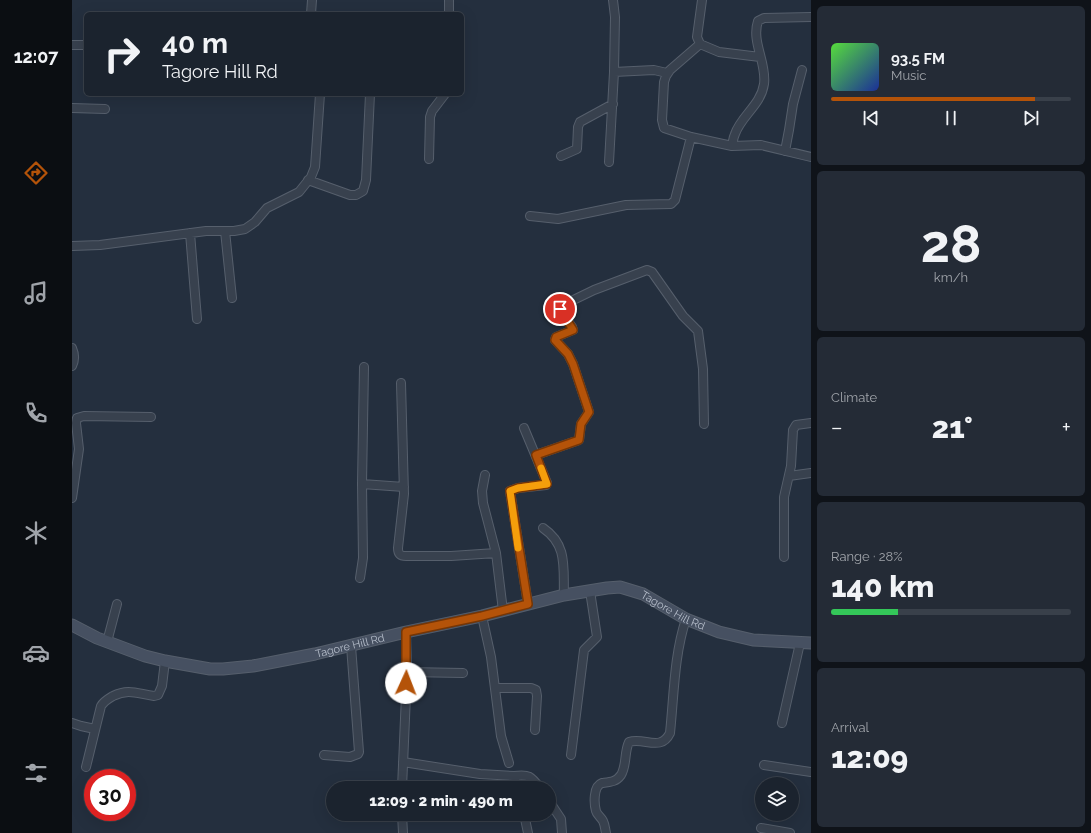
<!DOCTYPE html>
<html lang="en">
<head>
<meta charset="utf-8">
<style>
	:root { --surface:#1b232e; --page:#242b36; --text:#f1f3f6; --muted:#a0a4aa; --line:#39404a; --accent:#b45309 }
	body { margin:0; font-family:Raleway,sans-serif; background:var(--page); color:var(--text); height:100vh; display:flex; flex-direction:column; font-size:15px; white-space:nowrap }
	* { box-sizing:border-box; margin:0 }
	p { font-size:13px; color:var(--muted) }
	.icon { flex:none; width:22px; height:22px; fill:none; stroke:currentColor; stroke-width:2; stroke-linecap:round; stroke-linejoin:round }
	.map { position:relative; flex:1; overflow:hidden }
	.drawer { display:flex; flex-direction:column; gap:6px; padding:6px; background:#0f1319; width:280px }
	.drawer>* { flex:none }
	.top-card { position:absolute; left:12px; top:12px; width:380px; height:84px; border-radius:6px; box-shadow:0 4px 16px #0002,0 0 0 1px var(--line); background:#1b232e; color:var(--text); overflow:hidden }
	.controls { position:absolute; left:683px; top:777px; display:grid; gap:8px }
	.controls a { display:grid; place-items:center; width:44px; height:44px; border-radius:50%; background:var(--surface); box-shadow:0 4px 16px #0002,0 0 0 1px var(--line); font-size:20px }
	.speed { position:absolute; left:12px; top:769px; display:flex; gap:8px; font-size:20px; font-weight:700; text-align:center }
	.speed>* { display:grid; place-content:center; width:52px; height:52px; border-radius:50%; background:var(--surface); box-shadow:0 4px 16px #0002,0 0 0 1px var(--line); line-height:1 }
	.speed .limit { border:6px solid #d22; background:#fff; color:#111 }
	.pin { position:absolute; display:grid; place-items:center; width:34px; height:34px; color:#fff; margin:-17px; border:2px solid #fff; border-radius:50%; box-shadow:0 1px 4px #0007 }
	.me { position:absolute; width:44px; margin:-22px; rotate:2deg; stroke-linejoin:round; filter:drop-shadow(0 0 3px #0008) }
	.turn { display:flex; align-items:center; gap:14px; height:84px; padding:0 12px; font-size:18px }
	.turn .icon { width:52px; height:52px; stroke-width:2.5 }
	.turn b { display:block; font-size:28px; line-height:34px }
	.big { font-size:30px; font-weight:800; line-height:1.1 }
	.drawer .widget { flex:1; display:flex; flex-direction:column; justify-content:center; gap:6px; min-width:0; padding:0 14px; border-radius:6px; background:var(--page) }
	.drawer .dial { align-items:center; gap:0 }
	.dial b { font-size:52px; line-height:1 }
	.song { display:flex; align-items:center; gap:12px }
	.cover { width:48px; height:48px; border-radius:6px; background:linear-gradient(135deg,hsl(110 70% 55%),hsl(230 70% 35%)) }
	.played { height:4px; border-radius:2px; background:linear-gradient(90deg,var(--accent) 85%,var(--line) 85%) }
	.keys { display:flex; justify-content:space-around; direction:ltr }
	.heat { display:flex; justify-content:space-between; align-items:center; font-size:22px; direction:ltr }
	.charge { height:6px; border-radius:3px; background:linear-gradient(90deg,#34c759 28%,var(--line) 0) }
	.trip { position:absolute; left:254px; top:781px; width:230px; height:40px; border-radius:20px; background:var(--surface); box-shadow:0 4px 16px #0002,0 0 0 1px var(--line); font-weight:800; line-height:40px; text-align:center }
	main { display:flex; flex:1; min-height:0 }
	.menu { display:flex; flex-direction:column; width:72px; justify-content:space-around; align-items:center; background:#0b0e12; color:var(--muted) }
	.menu .icon { width:28px; height:28px }
	.menu .selected { color:var(--accent) }
	.menu b { font-size:18px; color:var(--text) }
	.map>svg:first-child { display:block }
</style>
</head>
<body>
<main>
<nav class="menu">
<b>12:07</b>
<svg class="icon selected" aria-label="directions" viewBox="0 0 24 24"><path d="M12 3l9 9-9 9-9-9zM9 14v-3h6M13 9l2 2-2 2"/></svg>
<svg class="icon" aria-label="music" viewBox="0 0 24 24"><path d="M9 18V5l10-2v13"/><circle cx="6" cy="18" r="3"/><circle cx="16" cy="16" r="3"/></svg>
<svg class="icon" aria-label="phone" viewBox="0 0 24 24"><path d="M5 4h4l2 5-3 2q2 4 5 5l2-3 5 2v4C11 20 4 13 5 4z"/></svg>
<svg class="icon" aria-label="climate" viewBox="0 0 24 24"><path d="M12 3v18M4 7l16 10M4 17L20 7"/></svg>
<svg class="icon" aria-label="car" viewBox="0 0 24 24"><path d="M5 17H2v-5l4-1 3-4h7l3 4 3 1v5h-3M9 17h6M6 11h13"/><circle cx="7" cy="17" r="2"/><circle cx="17" cy="17" r="2"/></svg>
<svg class="icon" aria-label="filters" viewBox="0 0 24 24"><path d="M4 7h16M4 17h16"/><circle cx="9" cy="7" r="2"/><circle cx="15" cy="17" r="2"/></svg>
</nav>
<div class="map">
<svg width="739" height="833" viewBox="0 0 739 833">
	<rect width="100%" height="100%" fill="#242f3e"/>
	<g fill="none" stroke-linecap="round" stroke-linejoin="round">
		<g stroke="#565f6c" stroke-width="10">
			<path id="street" d="M630,0L625,37L628,44L647,52L688,57
				M239,14L240,0
				M377,14V0
				M628,44L598,70L594,76L592,82L590,120L592,128L619,137L660,146L689,145L739,157
				M0,45H14
				M542,72L582,70L595,73
				M0,108L33,109
				M660,146C661,142 661,138 663,134C669,116 689,105 692,84C695,63 679,42 686,21L692,18L739,17
				M713,151L717,130L721,104L730,70
				M489,156L505,149L506,127L508,122L541,104
				M357,159L358,117L360,111L373,94
				M537,162L542,72L543,17L541,0
				M236,180L278,195H284L291,191L294,180L298,94
				M458,216L486,219L554,205L599,204L603,200L619,137
				M153,231L160,298
				M118,233L125,319
				M0,246L28,245L134,231H162L173,229L183,222L195,208L227,192L239,177L243,167L248,94
				M0,348C3,355 3,360 0,366
				M292,367L290,484L332,487
				M329,383L332,494L326,548C326,554 328,556 334,556H379L424,553
				M452,428L475,483L474,485L446,488L438,491L456,604
				M464,455L507,440L509,424L517,412L501,364L496,354L483,340L484,337L501,330L500,327L489,311V306L522,290L575,270L580,272L611,316L626,331L631,369L632,424
				M413,475L410,491L411,503L424,553L431,611
				M717,476L739,473
				M0,498L7,449L4,423L5,418L12,416L79,417
				M471,528C496,545 491,568 492,595
				M712,557V497L719,466L721,430L724,425L739,423
				M288,578L291,558L290,484
				M410,616L419,657L429,736L437,763
				M35,642L45,604
				M335,672L391,673
				M424,688H459L464,690L465,696L463,730
				M0,723L9,726L23,729
				M710,723L728,643
				M252,755L278,757L286,754L287,752L279,646
				M499,755L512,650L525,637L518,591
				M331,762L408,774L442,776L445,788
				M692,765L739,772
				M14,767L29,706C32,701 36,699 41,696C57,688 66,694 82,696L86,695L90,686L93,661
				M442,776C457,774 459,776 468,788
				M330,788L335,672L334,632
				M477,801L489,819L490,833
				M330,814L331,833
				M452,814L456,833
				M689,828L718,833
				M534,833C533,829 533,825 531,821C529,817 525,815 524,811C522,804 521,786 530,783C538,782 544,782 549,775C555,765 552,752 557,742C572,737 589,752 598,733C602,695 602,655 614,619"/>
		</g>
		<g stroke="#565f6c" stroke-width="13">
			<g id="secondary">
				<path id="s1" d="M0,625L25,638L73,656L93,661L138,669H151L181,666L243,654L334,632L410,616L492,595L535,588L548,587L571,594L614,619L647,632L681,640L739,643"/>
			</g>
		</g>
		<use href="#street" stroke="#38414e" stroke-width="8"/>
		<use href="#secondary" stroke="#465061" stroke-width="11"/>
	</g>
	<g fill="none" stroke-linecap="round" stroke-linejoin="round">
		<g stroke="#753606" stroke-width="10">
			<path id="route" d="M334,683V632L410,616L456,604L438,491L446,488L475,484L464,455L507,440L509,424L517,412L501,364L496,354L483,340L484,337L501,330L488,309"/>
		</g>
		<use href="#route" stroke="#b45309" stroke-width="7"/>
		<path stroke="#f59e0b" stroke-width="7" d="M446,548L438,491L446,488L475,484L469,468"/>
	</g>
	<g text-anchor="middle" stroke-width="3" stroke-linejoin="round" paint-order="stroke">
		<g font-size="11" fill="#b4bcc9" stroke="#1d2633">
			<text dy="4" stroke="none"><textPath href="#s1" startOffset="623">Tagore Hill Rd</textPath></text>
			<text dy="4" stroke="none"><textPath href="#s1" startOffset="288">Tagore Hill Rd</textPath></text>
		</g>
	</g>
</svg>
<div class="controls">
<a><svg class="icon" aria-label="layers" viewBox="0 0 24 24"><path d="M12 4l9 5-9 5-9-5zM3 14l9 5 9-5"/></svg></a>
</div>
<div class="speed"><div class="limit">30</div></div>
<div class="pin" style="left:488px;top:309px;background:#d93025"><svg class="icon" aria-label="arrive" viewBox="0 0 24 24"><path d="M6 21V4h12l-3 4 3 4H6"/></svg></div>
<svg class="me" style="left:334px;top:683px" viewBox="-20 -20 40 40"><circle r="19" fill="#fff"/><path d="M0-13L10 11 0 6-10 11z" fill="#b45309"/></svg>
<div class="trip">12:09 · 2 min · 490 m</div>
<div class="top-card">
<div class="turn"><svg class="icon" aria-label="right" viewBox="0 0 24 24"><path d="M7 20v-9h11M14 6l5 5-5 5"/></svg><div><b>40 m</b>Tagore Hill Rd</div></div>
</div>
</div>
<section class="drawer">
<div class="widget">
<div class="song"><i class="cover"></i><div><b>93.5 FM</b><p>Music</p></div></div>
<div class="played"></div>
<div class="keys"><svg class="icon" aria-label="previous" viewBox="0 0 24 24"><path d="M18 5L8 12l10 7zM5 5v14"/></svg><svg class="icon" aria-label="pause" viewBox="0 0 24 24"><path d="M8 5v14M16 5v14"/></svg><svg class="icon" aria-label="next" viewBox="0 0 24 24"><path d="M6 5l10 7-10 7zM19 5v14"/></svg></div>
</div>
<div class="widget dial"><b>28</b><p>km/h</p></div>
<div class="widget"><p>Climate</p>
<div class="heat"><a>−</a><b class="big">21°</b><a>+</a></div>
</div>
<div class="widget"><p>Range · 28%</p><b class="big">140 km</b><div class="charge"></div></div>
<div class="widget"><p>Arrival</p><b class="big">12:09</b></div>
</section>
</main>
</body>
</html>
